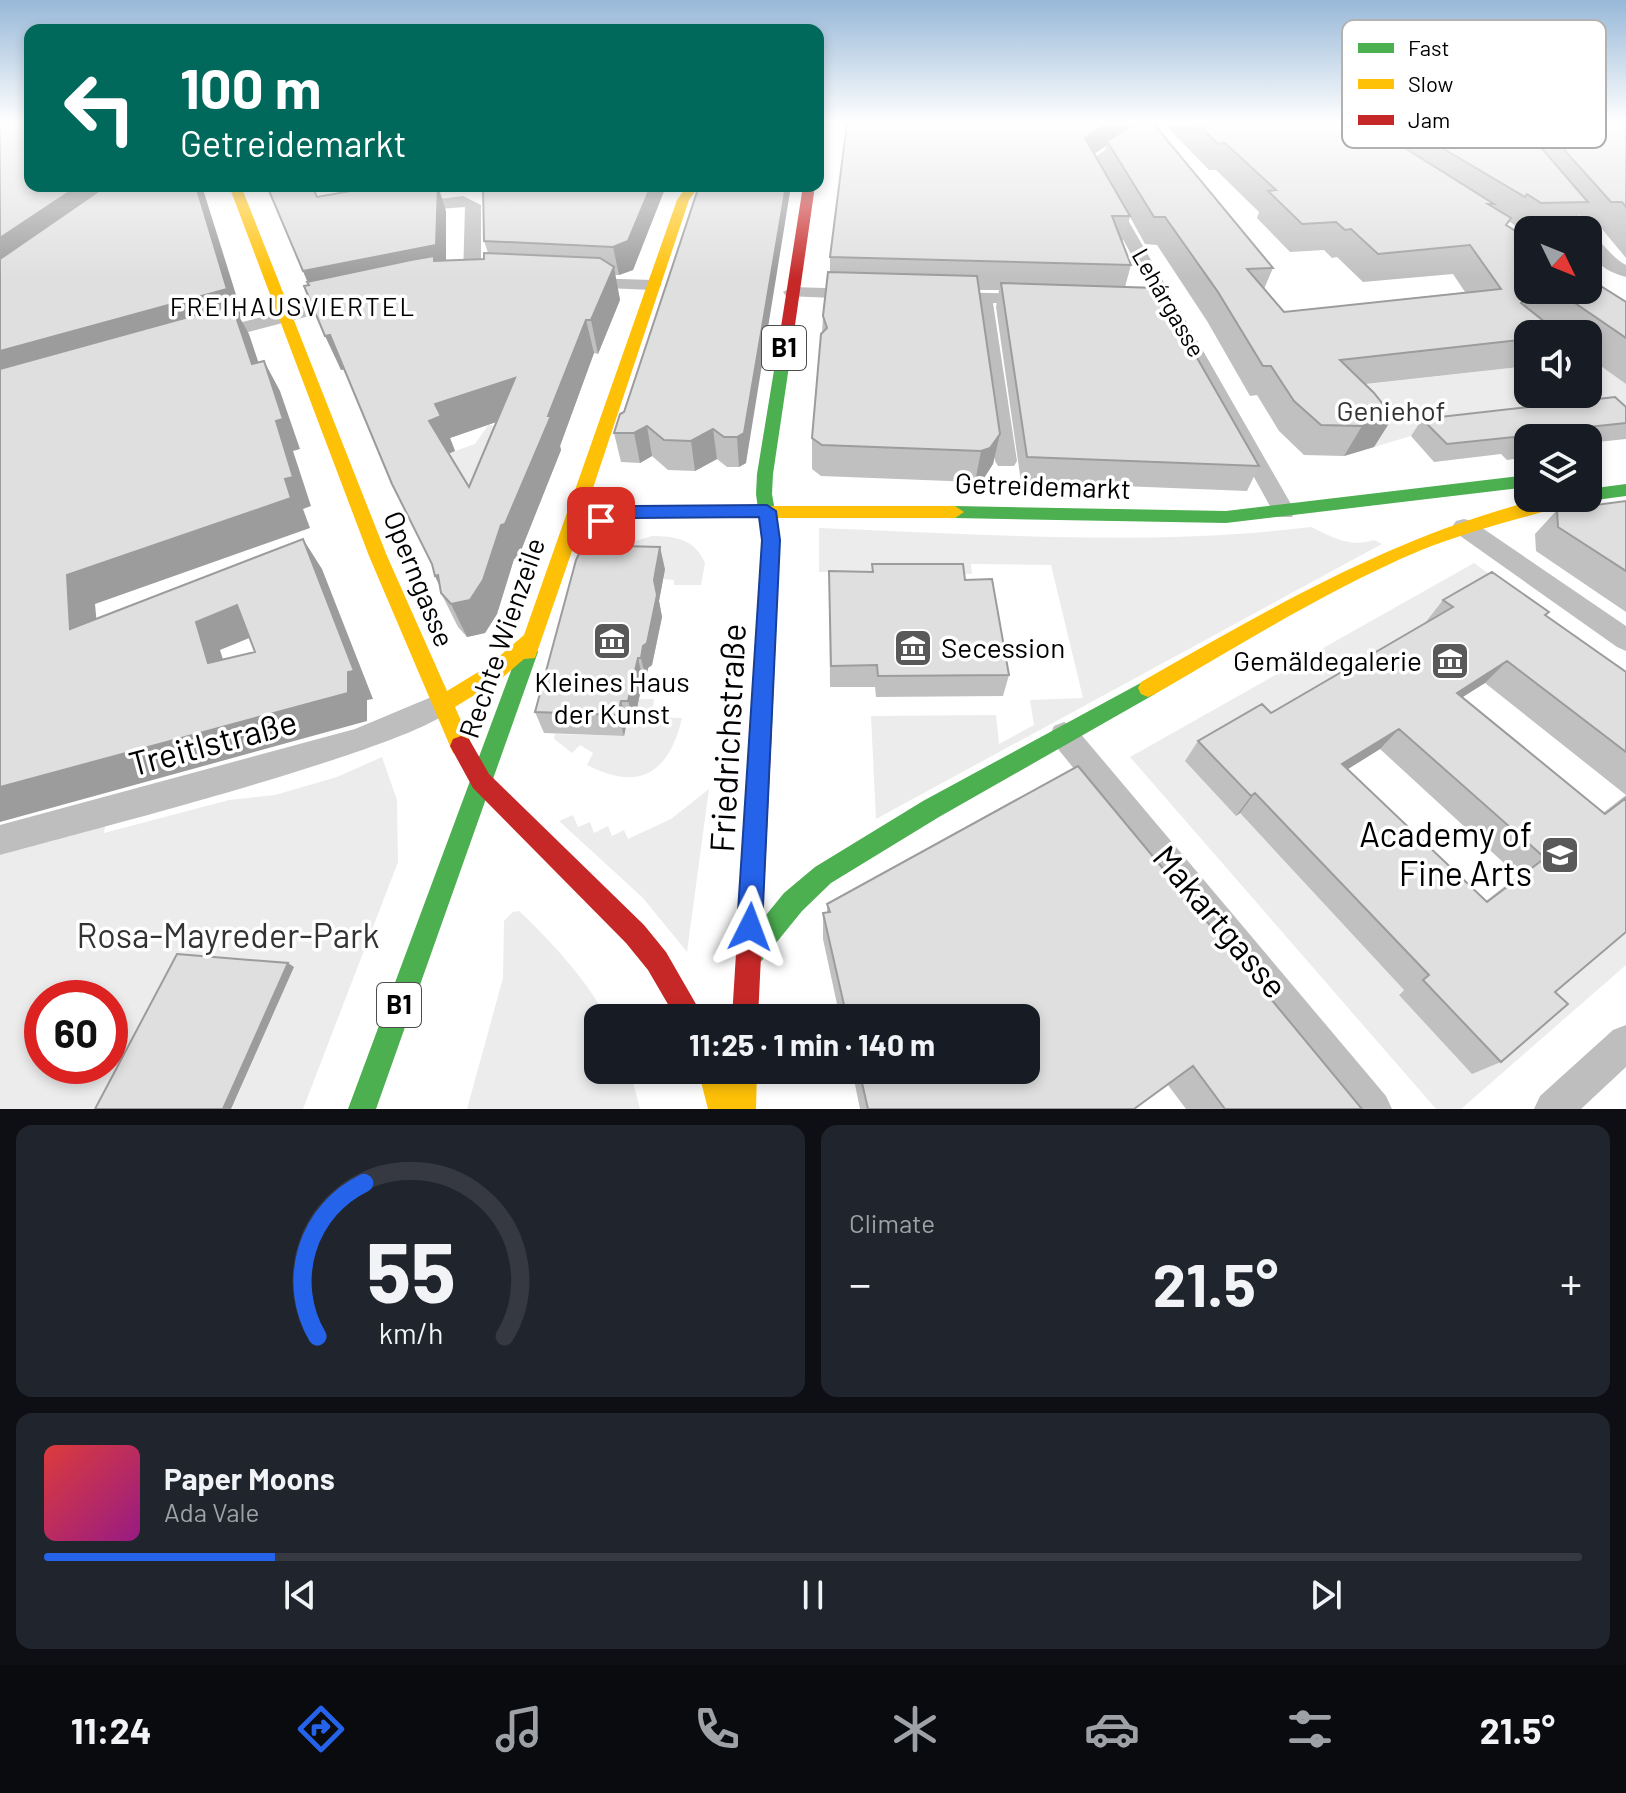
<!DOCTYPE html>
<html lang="en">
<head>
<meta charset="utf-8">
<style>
	:root { --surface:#171b24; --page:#20242c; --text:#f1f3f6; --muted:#9ea1a6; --line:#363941; --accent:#2563eb }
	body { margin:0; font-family:Barlow,sans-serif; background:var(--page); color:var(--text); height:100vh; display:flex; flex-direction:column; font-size:30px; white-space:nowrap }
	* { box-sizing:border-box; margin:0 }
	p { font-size:26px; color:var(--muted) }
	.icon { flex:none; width:44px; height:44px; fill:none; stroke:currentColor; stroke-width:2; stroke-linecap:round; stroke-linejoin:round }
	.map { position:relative; height:1109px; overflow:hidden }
	.side { display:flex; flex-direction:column; gap:16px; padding:16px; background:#0d0f14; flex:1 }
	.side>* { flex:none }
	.hud { position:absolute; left:24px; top:24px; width:800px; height:168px; border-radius:16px; box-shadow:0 4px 12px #0003; background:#00695c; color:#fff; overflow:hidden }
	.needle { width:52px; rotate:133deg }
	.tools { position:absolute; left:1514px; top:216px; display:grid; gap:16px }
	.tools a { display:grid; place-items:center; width:88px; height:88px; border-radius:16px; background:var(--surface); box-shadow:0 4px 12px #0003; font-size:40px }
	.speed { position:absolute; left:24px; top:980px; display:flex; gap:16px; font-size:40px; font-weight:700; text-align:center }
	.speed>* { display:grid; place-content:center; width:104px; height:104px; border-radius:50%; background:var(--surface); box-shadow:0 4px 12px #0003; line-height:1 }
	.speed .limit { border:12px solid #d22; background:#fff; color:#111 }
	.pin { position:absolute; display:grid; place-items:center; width:68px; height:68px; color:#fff; margin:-34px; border-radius:16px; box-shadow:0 4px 12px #0006 }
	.me { position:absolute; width:88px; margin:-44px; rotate:3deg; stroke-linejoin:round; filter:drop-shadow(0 0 6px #0008) }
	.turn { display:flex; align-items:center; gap:28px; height:168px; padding:0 24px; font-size:36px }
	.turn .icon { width:104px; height:104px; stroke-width:2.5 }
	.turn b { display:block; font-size:56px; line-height:68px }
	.big { font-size:60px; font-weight:700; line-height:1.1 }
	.side .card { flex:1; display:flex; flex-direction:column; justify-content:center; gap:12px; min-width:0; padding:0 28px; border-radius:16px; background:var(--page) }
	.side .dial { align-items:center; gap:0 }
	.dial svg { height:208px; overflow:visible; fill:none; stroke:var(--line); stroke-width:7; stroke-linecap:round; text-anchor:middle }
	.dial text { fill:var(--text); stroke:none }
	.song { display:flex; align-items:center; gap:24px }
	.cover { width:96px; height:96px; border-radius:12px; background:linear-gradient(135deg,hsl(0 70% 55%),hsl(310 70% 35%)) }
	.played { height:8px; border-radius:4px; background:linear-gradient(90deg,var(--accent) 15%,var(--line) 15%) }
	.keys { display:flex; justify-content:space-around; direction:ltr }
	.heat { display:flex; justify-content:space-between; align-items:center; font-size:44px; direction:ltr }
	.side .tiles { flex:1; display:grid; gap:16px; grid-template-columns:1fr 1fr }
	.card:last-child { grid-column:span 2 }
	.trip { position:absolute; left:584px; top:1004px; width:456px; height:80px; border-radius:16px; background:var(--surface); box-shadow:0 4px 12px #0003; font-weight:700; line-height:80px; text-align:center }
	.menu { display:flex; height:128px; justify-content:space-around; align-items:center; background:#090b0e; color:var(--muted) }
	.menu .icon { width:56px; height:56px }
	.menu .current { color:var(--accent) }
	.menu b { font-size:36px; color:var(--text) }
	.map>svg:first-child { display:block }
</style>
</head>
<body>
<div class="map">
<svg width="1626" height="1109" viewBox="0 0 1626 1109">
	<rect width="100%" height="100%" fill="#fff"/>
	<path fill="#ececec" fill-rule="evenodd" d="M1588,357L1626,384V410L1411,436L1374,447L1325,389L1528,366V394H1588Z
		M489,424L558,450L497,485L458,490L444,455L475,444Z
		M1311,527C1332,537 1350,548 1374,540L1382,544L876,819L871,716L996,715L999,744L1034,725L1030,700L1083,698L1051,565L971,564L972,574L819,572V528C983,534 1148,547 1311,527Z
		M652,536C675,536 695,539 705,563L701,585H674V580L663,579L664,570L614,547Z
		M1474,563L1626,673L1434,629L1235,815L1240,813L1404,990L1399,994L1525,1007L1626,922V965L1461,1109H1436L1130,757Z
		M639,699H654L652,717L682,718C669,773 640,792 587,765L593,753L580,745L572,753L554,739L555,734L624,736L627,722H634Z
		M382,757L397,800L398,862L303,1109H0V848L106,821L104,833L229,800L275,795L337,777ZM42,998H110V1066H42Z
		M709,789L687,952L643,898L559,821L573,815L578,827L590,822L594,833L608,826L612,836L624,830L628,839L671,819Z
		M519,911C552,942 585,978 607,1018H598V1070H630L640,1109H467L503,978L504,921L513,912Z"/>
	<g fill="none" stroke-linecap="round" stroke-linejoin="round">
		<path fill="#bebebe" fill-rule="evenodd" d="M1147,123H1164L1097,166L1295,511L1292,517H1276L1082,165Z
			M1553,191L1558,193L1587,227L1589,230L1588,231L1573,230L1545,196Z
			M463,196L481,205V277L472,282L463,277L465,207L439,209L431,204L439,199Z
			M1588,234C1602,239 1610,257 1626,265V277C1603,271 1588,259 1588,234Z
			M587,278L653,280L662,285L653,290L581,287L578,283L581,279Z
			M792,287L857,289L866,294L857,299L786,296L783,292Z
			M950,292L1029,294L1038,299L1029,304L993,303L1017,461L1014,466H998L995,461L975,303L944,301L941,297Z
			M345,296L351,297L354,301L351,305L214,341L205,335L207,331Z
			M1464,519L1472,521L1626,626V651L1617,647L1456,533L1452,527L1456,521Z
			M441,693L451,697L455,705C436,743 63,837 0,855V825L355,729Z
			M1064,722L1074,726L1386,1096L1392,1109H1349L1054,744L1050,735L1054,726Z
			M1626,1025V1067L1581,1109H1534L1540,1096L1613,1030Z"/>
		<path fill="#4caf50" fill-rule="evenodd" d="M785,342L792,346L773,474L772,494L780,540L772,728L768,735L761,737L754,735L750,728L762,540L756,494L757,474L778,346Z
			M1528,475V487L1226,523L955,518L946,512L955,506L1226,511Z
			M1626,484V496L1588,501L1581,498H1588V489Z
			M528,644L535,646L538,652L376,1109H348L518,652L521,646Z
			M1148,679L1155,682L1158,688L1155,694L939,817L831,883L802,911L759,964L750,968L741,964L737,955L741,946L784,893L815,867L923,801Z"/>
		<path fill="#ffc107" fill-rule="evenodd" d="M818,123H826L823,133L818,136Z
			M229,186H241L387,556L447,691L488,666L524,635L677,200L687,186H699L689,200L580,527L595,517L635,506H955L964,512L955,518H635L607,526L572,551L535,658L524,659L502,678L455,707L472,746L469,753L461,756L453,753L369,556Z
			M1545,498H1579L1577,502C1524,518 1471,530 1419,551C1327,590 1242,644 1155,694L1148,697L1141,694L1138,688L1141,682C1271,608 1398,533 1545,498Z
			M698,1070H726L729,1082V1070H757L756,1109H708Z"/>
		<path fill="#c62828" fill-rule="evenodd" d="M803,186H815L792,346L785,350L778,346Z
			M761,719L768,721L772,728L758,1018H732L750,728L754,721Z
			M461,736L469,739L489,774L644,925L666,952L704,1018H676L648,970L626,943L473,788L450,746L453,739Z"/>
	</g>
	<path fill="#c0c0c0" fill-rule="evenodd" d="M847,123H1133L1132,125L1273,268L1264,289L1284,312L1465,292L1453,274L1363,282L1337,257L1332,258L1324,250L1290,252L1257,218L1259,212L1216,170H1209L1166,126V123H1626V258L1602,229L1592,230L1579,215L1569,230L1523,231L1510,222L1507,224L1528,290H1588L1626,302V384L1588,357V334H1528V366L1366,384L1393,417L1374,447L1344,456L1304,455L1279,431L1257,395L1250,396L1207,321L1157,245L1145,244L1130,217L1122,243L1131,265L1125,287L1259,466L1247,491L1021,482L996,307L999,290H979L1000,434L993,464L984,478L975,482L821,476L812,469V438L822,333L823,316L830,272V257ZM1106,146L1101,166L1094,154Z
		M483,186H666L633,270L619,275H615L620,300L598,354L594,353L560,446L561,450L518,558L514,559L497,614L485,633L467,637L458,627L441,593L440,587L435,576L433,565L344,369L341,370L303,271L317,197L403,187L446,211V260L484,259L488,253L484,241ZM496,422L469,487L449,453L455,451L450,438Z
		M699,186L746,463L739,467H727L717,459L695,471L668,470L652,456L640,463L621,462L614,433L624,412Z
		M1626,407V439L1588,443V438H1528V457L1507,460L1501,454L1434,462L1411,436L1422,419Z
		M1626,501V612L1536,551L1535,534L1557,510Z
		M872,564L965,580L1009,675L1003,696L876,697L875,687H830L829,571H872Z
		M665,569L659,601L662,617L652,665L648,668L646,679L643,680L634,722H627L624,736L544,733L535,712Z
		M1443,600L1549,612L1546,615L1626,672V795L1485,683L1462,697L1603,813L1626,795V932L1555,992L1501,1062L1472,1074L1399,995L1404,990L1240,813L1236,816L1185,761L1198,741L1271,713L1425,623ZM1380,749L1518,876L1486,901L1348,769Z
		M827,904L1362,1109H1186L1168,1085L1134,1109H860L852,1070H1026V1018H840L823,939V913L827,912Z"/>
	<path fill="#9c9c9c" d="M1108,123H1133L1131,130L1107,141L1106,146L1079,164L1085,138Z
		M78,186H134L0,280V238Z
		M196,186H202L243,317L240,318L249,334L269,394L0,388V351Z
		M438,186L446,211V274L316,300L303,271Z
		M651,186H666L633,270L619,275L613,247Z
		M786,186H791L746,463L739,467L737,437Z
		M614,267L620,300L598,354L591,320Z
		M586,320L594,353L560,446L561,450L518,558L514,559L497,614L485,633L467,637L451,604L445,597L435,576L501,525L548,416Z
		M330,335L346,369L341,370L325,336Z
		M264,361L280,391L300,449L293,451L311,506L303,509L310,528L95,604L100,658L70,629L67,575L285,479L276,421Z
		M515,378L525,412L450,438L455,451L443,456L429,421L435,404Z
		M1393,417L1374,447L1344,456L1362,426Z
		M647,426L652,456L640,463L634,433Z
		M713,429L717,459L695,471L691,441Z
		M1000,434L993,464L984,478L975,482L981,451Z
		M303,539L322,569L373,699L367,700V721L0,822V787L348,693Z
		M660,547L665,569L659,601L662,617L652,665L648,668L646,679L641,658Z
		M237,605L259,634L220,650L233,691L208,663L196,622Z
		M638,658L643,680L634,722L628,701Z
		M1507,661L1485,683L1436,714L1457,693Z
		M621,701L627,722L624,736L618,715Z
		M1399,729L1380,749L1324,784L1342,764Z
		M1255,793L1240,813L1236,816L1251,796Z
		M288,963L294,967L231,1109H223Z"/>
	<path fill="#dfdfdf" stroke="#9c9c9c" stroke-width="2" fill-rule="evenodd" d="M0,123H30V186H78L0,238Z
		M847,123H1108L1085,138L1130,216H1112L1131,265L830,257Z
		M1136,123H1153L1273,268L1247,269L1284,312L1501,289L1470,245L1378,254L1351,229L1345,230L1336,222L1302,224L1268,191L1276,190L1225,143L1218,144L1197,123H1365L1494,204H1488L1511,218L1506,225L1528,239V290H1531L1521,303L1560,334H1528V339L1340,360L1374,393L1393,417L1362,426L1321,425L1294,401L1271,366H1263L1218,292L1165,217H1154L1107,141Z
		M1400,123H1520L1588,202L1541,203L1527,194L1525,197Z
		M1540,123H1626V207L1622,202H1611Z
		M106,186H196L227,289L0,351V259Z
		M267,186H312L317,197L357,190V186H391V188L438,186L436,245L303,271Z
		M483,186H651L628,241L613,247L484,241Z
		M699,186H786L744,433L737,437H724L713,429L691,441L664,440L647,426L634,433H614L620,414L624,412Z
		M484,253L600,258L614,267L591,320H586L548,416H551L505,524L501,525L483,580L470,600L451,604L441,593L438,575L435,576L432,564L392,484L330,335L325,336L304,286L309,285L307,282L411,260L434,256V261L484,259ZM515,378L469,487L429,421L441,416L435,404Z
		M828,272L977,276L1000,434L990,448L981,451L822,445L812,438L821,334L827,328L823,316Z
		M1588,278L1626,302V338L1556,290H1588Z
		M1001,283L1157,288L1259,466L1027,457Z
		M232,305L252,364L264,361L283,419L276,421L293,477L285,479L291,498L67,575L70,629L303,539L354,671L348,672V693L0,787V369ZM237,605L255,652L208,663L196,622Z
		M1615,397L1626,407V423L1579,428L1586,434L1556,438H1528V442L1521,443L1514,437L1447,444L1422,419Z
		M1626,501V571L1558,527L1557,510Z
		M583,545L660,547L654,580L657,595L647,643L643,646L641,658H638L628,701H621L618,715L535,712L576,560Z
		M872,564H963L965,580L992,579L1009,675L878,676L877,665L831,666L829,571L873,572Z
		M1492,572L1549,612L1545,615L1626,672V752L1507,661L1457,693L1605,814L1626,798V932L1555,992L1568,1004L1501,1062L1423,980L1429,975L1255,793L1251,796L1198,741L1262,704L1271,713L1453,607L1443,600ZM1399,729L1545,858L1487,902L1342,764Z
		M1078,766L1362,1109H1225L1193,1066L1134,1109H868L859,1070H1026V1018H847L823,913L830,912L827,904Z
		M177,954L288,963L223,1109H95Z"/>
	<linearGradient id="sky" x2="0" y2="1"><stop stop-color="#97b8d8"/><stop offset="0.44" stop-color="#fff"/><stop offset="1" stop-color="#fff" stop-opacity="0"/></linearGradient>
	<rect width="1626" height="278" fill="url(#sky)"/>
	<path fill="#2563eb" stroke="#184099" stroke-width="2" d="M767,505L776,511L780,540L762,927L758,936L750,940L741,936L737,927L762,540L759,517L635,518L601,527L592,521L594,517L635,506Z"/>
	<defs>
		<g id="museum-square" transform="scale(2)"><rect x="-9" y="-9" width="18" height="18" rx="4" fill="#595959" stroke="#fff"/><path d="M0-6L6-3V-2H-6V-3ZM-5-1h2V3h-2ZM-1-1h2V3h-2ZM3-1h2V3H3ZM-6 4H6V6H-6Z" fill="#fff"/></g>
		<g id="university-square" transform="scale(2)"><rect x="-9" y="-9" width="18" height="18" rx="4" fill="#595959" stroke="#fff"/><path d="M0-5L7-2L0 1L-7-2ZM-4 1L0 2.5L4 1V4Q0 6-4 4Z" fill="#fff"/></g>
	</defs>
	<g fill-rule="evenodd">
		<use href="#museum-square" x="612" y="641"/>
		<use href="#museum-square" x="913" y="648"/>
		<use href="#museum-square" x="1450" y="661"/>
		<use href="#university-square" x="1560" y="855"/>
	</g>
	<g text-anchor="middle" stroke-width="7" stroke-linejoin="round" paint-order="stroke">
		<g font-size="24" fill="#000" stroke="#fff">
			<text transform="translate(1168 303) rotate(60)" y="8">Lehárgasse</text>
		</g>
		<g font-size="26" letter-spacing="2" fill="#000" stroke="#fff">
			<text x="293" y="316">FREIHAUSVIERTEL</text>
		</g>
		<g fill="#fff" stroke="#4c4c4c" stroke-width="2">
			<rect x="762" y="326" width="44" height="44" rx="6"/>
			<rect x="377" y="983" width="44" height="44" rx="6"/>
		</g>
		<g font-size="26" font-weight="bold" fill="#000">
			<text x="784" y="357">B1</text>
			<text x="399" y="1014">B1</text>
		</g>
		<g font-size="28" fill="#333" stroke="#fff">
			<text x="1391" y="421">Geniehof</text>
		</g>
		<g font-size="28" fill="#000" stroke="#fff">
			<text transform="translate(1043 486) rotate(2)" y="10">Getreidemarkt</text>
			<text transform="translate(419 579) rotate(68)" y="10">Operngasse</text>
			<text transform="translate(502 638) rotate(-71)" y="10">Rechte Wienzeile</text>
		</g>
		<g font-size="28" fill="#000" stroke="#fff" text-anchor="start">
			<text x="941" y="658">Secession</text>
			<text x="1422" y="671" text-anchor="end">Gemäldegalerie</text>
			<text x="612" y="692" text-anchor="middle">Kleines Haus<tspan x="612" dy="32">der Kunst</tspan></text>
		</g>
		<g font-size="34" fill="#000" stroke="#fff">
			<text transform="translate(728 738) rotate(-87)" y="12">Friedrichstraße</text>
			<text transform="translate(213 743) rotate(-15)" y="12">Treitlstraße</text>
			<text transform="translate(1220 922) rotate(50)" y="12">Makartgasse</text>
		</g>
		<g font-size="34" fill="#000" stroke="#fff" text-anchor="end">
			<text x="1532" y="847">Academy of<tspan x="1532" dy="39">Fine Arts</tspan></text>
		</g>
		<g font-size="34" fill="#333" stroke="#fff">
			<text x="228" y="948">Rosa-Mayreder-Park</text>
		</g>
	</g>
	<rect x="1342" y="20" width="264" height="128" rx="12" fill="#fff" stroke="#b2b2b2" stroke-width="2"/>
	<rect x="1358" y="43" width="36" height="10" fill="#4caf50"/>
	<rect x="1358" y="79" width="36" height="10" fill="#ffc107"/>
	<rect x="1358" y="115" width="36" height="10" fill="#c62828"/>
	<g font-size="22" fill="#000">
		<text x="1408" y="56">Fast</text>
		<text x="1408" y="92">Slow</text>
		<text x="1408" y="128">Jam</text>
	</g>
</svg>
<div class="tools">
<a><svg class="needle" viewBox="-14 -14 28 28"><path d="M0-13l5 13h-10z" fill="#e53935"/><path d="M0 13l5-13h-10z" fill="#9ea1a6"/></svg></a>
<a><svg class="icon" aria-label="sound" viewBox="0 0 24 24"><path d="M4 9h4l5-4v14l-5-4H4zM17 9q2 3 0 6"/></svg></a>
<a><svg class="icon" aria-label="layers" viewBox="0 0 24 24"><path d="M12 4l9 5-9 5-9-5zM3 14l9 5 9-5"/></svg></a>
</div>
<div class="speed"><div class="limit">60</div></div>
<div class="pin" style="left:601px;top:521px;background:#d93025"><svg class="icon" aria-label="arrive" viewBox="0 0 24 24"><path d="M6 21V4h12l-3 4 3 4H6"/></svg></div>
<svg class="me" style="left:750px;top:927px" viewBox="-20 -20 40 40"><path d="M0-17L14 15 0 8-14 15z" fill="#2563eb" stroke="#fff" stroke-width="4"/></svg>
<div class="trip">11:25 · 1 min · 140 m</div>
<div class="hud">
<div class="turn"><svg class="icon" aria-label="left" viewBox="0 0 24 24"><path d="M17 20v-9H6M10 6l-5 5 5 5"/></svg><div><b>100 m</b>Getreidemarkt</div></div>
</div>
</div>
<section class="side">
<div class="tiles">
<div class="card dial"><svg viewBox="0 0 100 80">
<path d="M14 69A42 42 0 1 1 86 69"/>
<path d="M14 69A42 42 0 0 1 32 10" stroke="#2563eb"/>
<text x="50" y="56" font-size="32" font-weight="700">55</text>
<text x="50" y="72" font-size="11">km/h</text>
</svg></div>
<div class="card"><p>Climate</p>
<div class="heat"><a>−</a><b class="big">21.5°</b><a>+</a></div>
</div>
<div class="card">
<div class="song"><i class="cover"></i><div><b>Paper Moons</b><p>Ada Vale</p></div></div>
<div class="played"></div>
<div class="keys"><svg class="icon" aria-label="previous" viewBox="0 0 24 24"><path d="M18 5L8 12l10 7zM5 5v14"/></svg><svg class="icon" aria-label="pause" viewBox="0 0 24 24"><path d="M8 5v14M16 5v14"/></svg><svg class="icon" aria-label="next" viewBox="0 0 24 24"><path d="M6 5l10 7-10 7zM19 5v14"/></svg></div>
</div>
</div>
</section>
<nav class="menu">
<b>11:24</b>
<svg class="icon current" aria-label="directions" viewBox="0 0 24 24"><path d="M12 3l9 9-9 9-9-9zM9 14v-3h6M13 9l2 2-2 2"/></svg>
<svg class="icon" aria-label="music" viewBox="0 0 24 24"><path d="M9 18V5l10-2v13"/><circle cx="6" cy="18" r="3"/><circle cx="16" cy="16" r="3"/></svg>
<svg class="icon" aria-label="phone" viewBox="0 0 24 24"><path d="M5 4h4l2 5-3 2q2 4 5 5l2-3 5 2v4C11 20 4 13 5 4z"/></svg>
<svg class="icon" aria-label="climate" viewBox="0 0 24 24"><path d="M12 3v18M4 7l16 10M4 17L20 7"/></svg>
<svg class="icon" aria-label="car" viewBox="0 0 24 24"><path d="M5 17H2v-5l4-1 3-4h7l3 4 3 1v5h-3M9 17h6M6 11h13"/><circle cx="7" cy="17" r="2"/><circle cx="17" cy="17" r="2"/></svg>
<svg class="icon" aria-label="filters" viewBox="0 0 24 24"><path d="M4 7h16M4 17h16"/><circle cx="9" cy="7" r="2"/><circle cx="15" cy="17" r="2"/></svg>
<b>21.5°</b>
</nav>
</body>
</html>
